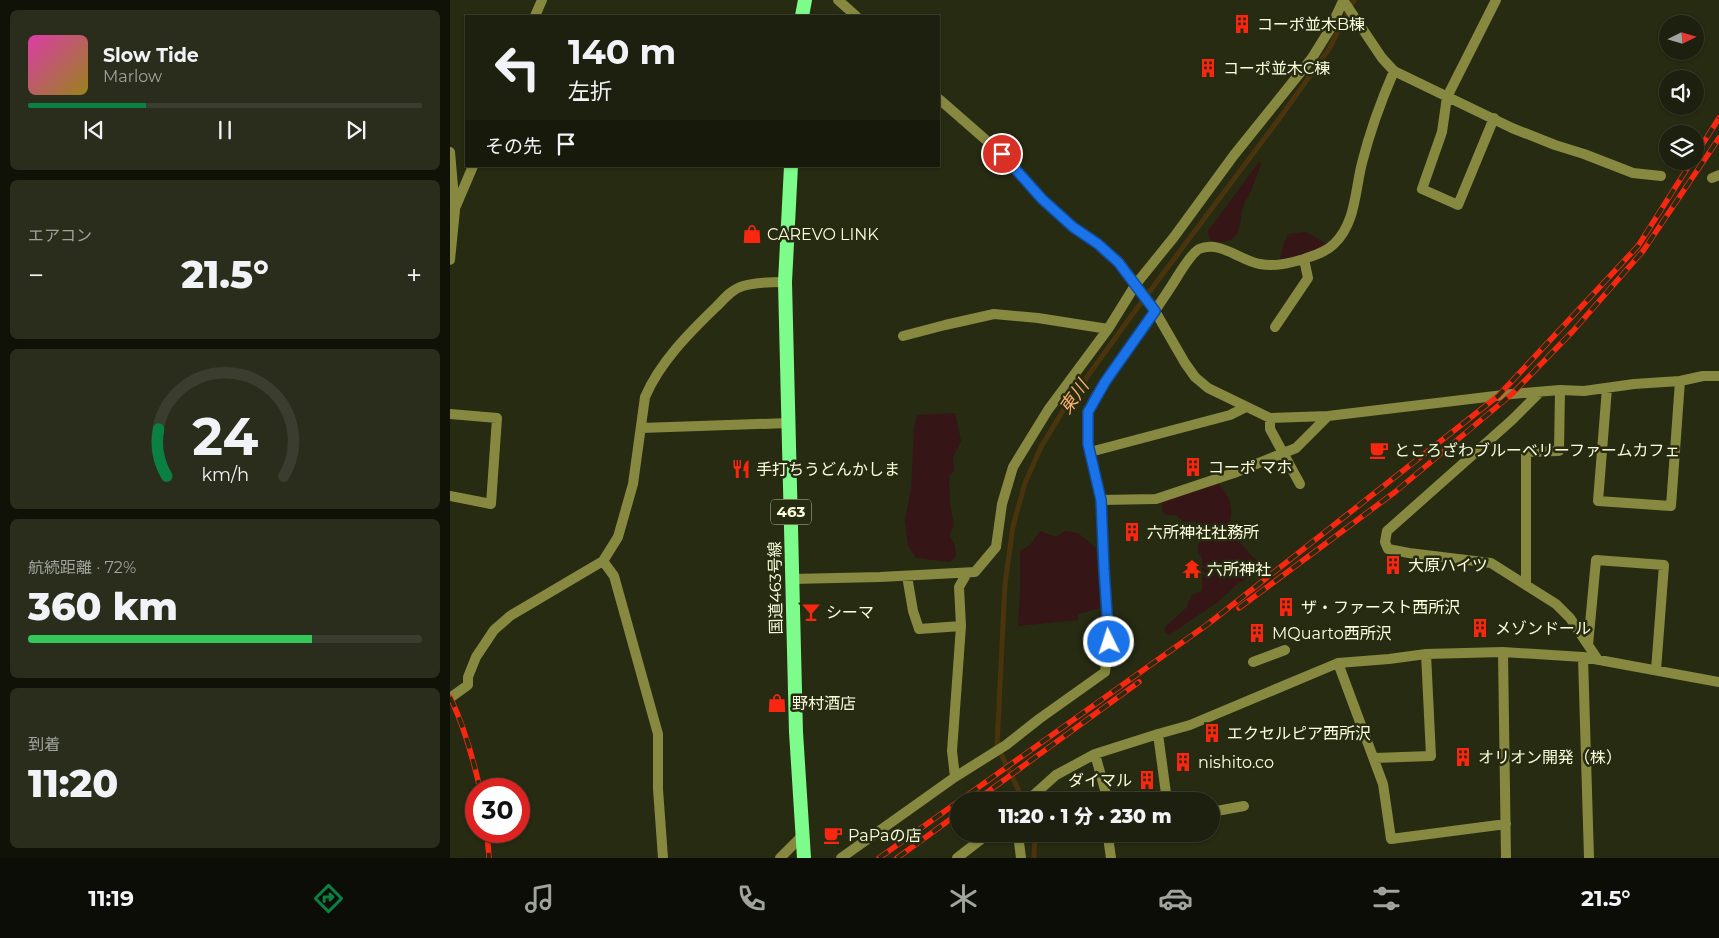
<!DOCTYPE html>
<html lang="ja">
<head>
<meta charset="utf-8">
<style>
	:root { --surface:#1d200e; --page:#2a2d1c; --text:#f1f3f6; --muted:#a0a39e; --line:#3b3e2e; --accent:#0b8043 }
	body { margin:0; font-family:Montserrat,"Noto Sans JP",sans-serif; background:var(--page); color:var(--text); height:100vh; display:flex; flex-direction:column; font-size:19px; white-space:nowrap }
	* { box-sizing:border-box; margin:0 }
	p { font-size:16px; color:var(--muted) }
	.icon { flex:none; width:28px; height:28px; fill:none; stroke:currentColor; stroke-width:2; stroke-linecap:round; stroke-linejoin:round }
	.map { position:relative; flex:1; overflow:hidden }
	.details { display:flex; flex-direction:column; gap:10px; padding:10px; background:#101208; width:450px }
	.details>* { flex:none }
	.hud { position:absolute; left:15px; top:15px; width:475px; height:152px; border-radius:0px; box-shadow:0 1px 4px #0004,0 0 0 1px var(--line); background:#1d200e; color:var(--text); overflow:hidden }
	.needle { width:32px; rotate:85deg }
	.buttons { position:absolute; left:1209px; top:15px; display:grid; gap:10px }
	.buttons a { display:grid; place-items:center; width:45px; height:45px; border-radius:50%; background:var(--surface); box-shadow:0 1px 4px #0004,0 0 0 1px var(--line); font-size:25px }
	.speed { position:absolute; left:15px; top:778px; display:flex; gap:10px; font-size:25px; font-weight:700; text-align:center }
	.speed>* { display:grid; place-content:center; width:65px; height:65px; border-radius:50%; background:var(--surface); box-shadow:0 1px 4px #0004,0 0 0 1px var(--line); line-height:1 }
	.speed .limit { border:8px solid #d22; background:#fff; color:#111 }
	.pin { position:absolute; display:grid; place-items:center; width:42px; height:42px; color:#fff; margin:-21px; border:2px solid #fff; border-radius:50%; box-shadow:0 1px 5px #0007 }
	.me { position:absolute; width:55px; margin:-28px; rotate:356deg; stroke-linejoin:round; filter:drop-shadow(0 0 4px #0008) }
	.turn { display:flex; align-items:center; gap:18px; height:105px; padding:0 20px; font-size:22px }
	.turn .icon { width:65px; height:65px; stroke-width:2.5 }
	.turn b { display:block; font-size:35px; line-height:42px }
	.then { display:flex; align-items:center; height:48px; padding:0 20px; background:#0003; gap:10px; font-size:19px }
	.big { font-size:38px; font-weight:800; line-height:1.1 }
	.details .tile { flex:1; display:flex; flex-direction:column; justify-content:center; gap:8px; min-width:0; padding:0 18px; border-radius:8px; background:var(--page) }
	.details .dial { align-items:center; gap:0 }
	.dial svg { height:130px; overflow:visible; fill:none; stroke:var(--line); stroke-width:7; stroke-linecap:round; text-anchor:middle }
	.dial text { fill:var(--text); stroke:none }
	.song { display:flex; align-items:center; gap:15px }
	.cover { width:60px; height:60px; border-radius:8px; background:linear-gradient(135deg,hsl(320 70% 55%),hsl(50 70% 35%)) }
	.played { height:5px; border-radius:2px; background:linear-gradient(90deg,var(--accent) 30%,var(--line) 30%) }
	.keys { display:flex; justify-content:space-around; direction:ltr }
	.heat { display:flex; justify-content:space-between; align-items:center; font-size:28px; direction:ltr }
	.charge { height:8px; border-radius:4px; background:linear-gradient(90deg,#34c759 72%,var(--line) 0) }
	.trip { position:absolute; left:500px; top:792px; width:270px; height:50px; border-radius:25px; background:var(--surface); box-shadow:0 1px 4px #0004,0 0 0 1px var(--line); font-weight:800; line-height:50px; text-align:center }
	.menu { display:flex; height:80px; justify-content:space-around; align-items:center; background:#0c0d06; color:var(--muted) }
	.menu .icon { width:35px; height:35px }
	.menu .on { color:var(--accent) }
	.menu b { font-size:22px; color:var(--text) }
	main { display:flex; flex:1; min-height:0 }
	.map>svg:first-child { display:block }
</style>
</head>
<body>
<main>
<section class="details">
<div class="tile">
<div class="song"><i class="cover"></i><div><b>Slow Tide</b><p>Marlow</p></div></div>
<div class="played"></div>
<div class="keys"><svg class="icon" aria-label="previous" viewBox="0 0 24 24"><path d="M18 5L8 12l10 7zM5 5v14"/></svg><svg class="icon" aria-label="pause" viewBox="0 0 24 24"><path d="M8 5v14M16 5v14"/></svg><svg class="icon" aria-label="next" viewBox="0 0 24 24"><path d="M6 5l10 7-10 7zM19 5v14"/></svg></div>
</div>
<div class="tile"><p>エアコン</p>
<div class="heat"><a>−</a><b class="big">21.5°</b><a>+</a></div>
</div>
<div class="tile dial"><svg viewBox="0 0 100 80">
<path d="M14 69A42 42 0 1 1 86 69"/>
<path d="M14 69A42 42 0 0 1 9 40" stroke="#0b8043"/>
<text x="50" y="56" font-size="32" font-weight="700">24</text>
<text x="50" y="72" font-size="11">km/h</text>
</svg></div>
<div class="tile"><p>航続距離 · 72%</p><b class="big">360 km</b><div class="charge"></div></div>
<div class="tile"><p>到着</p><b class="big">11:20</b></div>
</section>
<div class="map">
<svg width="1269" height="858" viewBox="0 0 1269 858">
	<rect width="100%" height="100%" fill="#272b12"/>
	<path fill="#351516" d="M809,162L811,164C808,172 806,179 803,186C801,192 797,198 794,204C788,219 795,241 770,242C761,242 759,239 758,231Z
		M856,232L877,244L866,253L830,260L833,245L838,234Z
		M505,413L511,441L503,457L504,471L499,476L500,503L504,526L499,535L505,545L506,556L500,562L466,558L458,546L455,520L461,489L464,429L467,415Z
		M768,484C775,490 780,499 781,508C782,513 779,518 781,523C786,539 796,551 808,562L805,574L787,584L768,602L719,635L715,632V627L736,608L742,595L752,591V558L748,553V545L751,541L746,535L748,527L746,521L734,522L726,515H716L712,511V504L715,500Z
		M590,531L606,537L615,531L628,533L646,548L650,608L628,614V620L568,626L570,593V551L580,545Z"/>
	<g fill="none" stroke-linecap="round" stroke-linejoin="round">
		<path stroke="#4a340d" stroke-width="5" d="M574,801L547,746L555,584L563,526L575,483L591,447L614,409L679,319L832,115L879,49L904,0
			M584,858L585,834"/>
		<path stroke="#86893f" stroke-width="10" d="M388,0L406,16
			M893,0L932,58L944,71L1062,128L1105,145L1134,154L1183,173L1211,176
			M85,16L92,0
			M489,99L552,154L592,199L623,227L648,244L669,262L705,311L735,363L745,377L758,388L820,418L878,416L1062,394L1110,390L1134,391L1184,384L1230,381L1253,376H1269
			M1044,118L1008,205L972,189L992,132L997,97L1046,0
			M0,152L5,210L0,260
			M1262,178L1269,175
			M6,206L23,166
			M825,327L858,278L854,259
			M453,336L495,325L544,314L588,318L658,329
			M1157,388L1148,501L1221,506L1230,381
			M1090,392L1062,420L937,531L935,542L938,549L959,553L1041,563L1106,604L1120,618L1148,660
			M0,414L47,418L41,504L0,496
			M820,418V429L850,484
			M191,428L339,423
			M640,452C638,443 636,420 639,411C645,394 660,375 671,360C688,335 706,310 722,285C728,276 740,254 749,249C770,240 791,261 810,264C825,267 840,263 854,259C865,255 876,252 884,244C906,223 905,190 912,163C920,131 931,101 944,71
			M651,500L706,499L784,473L846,448L878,416
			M153,561L164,576L208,734V789L213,858
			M457,576L463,611L469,629L511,626
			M342,579L430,577L525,572L546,547L552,504L563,467L598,410L658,329L686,284L724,237L784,155L862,58L880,29L893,1
			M1076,584V452L1109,451L1110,390
			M1138,645L1146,560L1214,565L1206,670
			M1053,652L1056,858
			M1133,657L1139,858
			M803,662L835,650
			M888,663L933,784L941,839L1056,824
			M0,698L18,685V677L26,657L44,630L60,616L153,561L168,537L183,484L195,397C210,362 239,333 266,307C274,299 282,289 293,286C305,282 322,282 335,282
			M708,734L717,801
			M645,754L658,801
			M924,758L981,756L976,654
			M505,777L502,751L511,626L509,587L517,573
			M577,801L606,775L645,754L708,734L740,725L888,663L939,659L976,654L1053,652L1133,657L1269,682
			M761,812L794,806
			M568,834L571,858
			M660,834L659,844L661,858
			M330,858L352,836
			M391,858L505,777L556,745L589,719L655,672L659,642L654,569L651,500L640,452L780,415L796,407
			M507,858L538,834"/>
		<path stroke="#7dfb8b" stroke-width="14" d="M352,16L355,0
			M341,166L335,282L346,732L354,858"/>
		<g stroke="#f9270f" stroke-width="5.5">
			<path id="rail" d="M1245,156L1269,118
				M789,608L945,492L1062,394L1123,331L1193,251L1269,138
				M0,697C14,726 23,758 30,789
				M525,801L689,682
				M37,831L39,858
				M429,858L758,624L1048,396L1188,246L1242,161
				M447,858L509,813"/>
		</g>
		<use href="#rail" stroke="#272b12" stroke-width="4" stroke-dasharray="11" stroke-linecap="butt"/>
	</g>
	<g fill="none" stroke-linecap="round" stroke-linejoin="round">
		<g stroke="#114b97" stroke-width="12">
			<path id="route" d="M552,154L592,199L623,227L648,244L668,262L705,311L655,382L638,412V444L651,500L654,569L659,642"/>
		</g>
		<use href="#route" stroke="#1a73e8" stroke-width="9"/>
	</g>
	<defs>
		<g id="building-bare" transform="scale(1.5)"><path d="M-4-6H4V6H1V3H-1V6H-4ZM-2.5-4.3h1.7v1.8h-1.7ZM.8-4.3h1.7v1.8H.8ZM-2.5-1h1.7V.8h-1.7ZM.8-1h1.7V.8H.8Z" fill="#f9270f" stroke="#272b12" stroke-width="2.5" paint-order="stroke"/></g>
		<g id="shop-bare" transform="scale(1.5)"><path d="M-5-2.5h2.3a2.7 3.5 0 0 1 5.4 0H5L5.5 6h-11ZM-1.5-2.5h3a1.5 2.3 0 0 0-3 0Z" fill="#f9270f" stroke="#272b12" stroke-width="2.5" paint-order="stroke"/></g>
		<g id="cafe-bare" transform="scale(1.5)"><path d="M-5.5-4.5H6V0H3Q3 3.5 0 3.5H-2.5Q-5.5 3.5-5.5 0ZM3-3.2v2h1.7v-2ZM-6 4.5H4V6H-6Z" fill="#f9270f" stroke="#272b12" stroke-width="2.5" paint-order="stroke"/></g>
		<g id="restaurant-bare" transform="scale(1.5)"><path d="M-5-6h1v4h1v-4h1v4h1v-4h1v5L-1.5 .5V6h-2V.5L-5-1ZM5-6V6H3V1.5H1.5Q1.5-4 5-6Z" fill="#f9270f" stroke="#272b12" stroke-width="2.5" paint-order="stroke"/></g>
		<g id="temple-bare" transform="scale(1.5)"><path d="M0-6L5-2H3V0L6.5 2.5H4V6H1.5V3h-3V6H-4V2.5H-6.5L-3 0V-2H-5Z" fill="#f9270f" stroke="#272b12" stroke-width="2.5" paint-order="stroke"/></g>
		<g id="bar-bare" transform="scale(1.5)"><path d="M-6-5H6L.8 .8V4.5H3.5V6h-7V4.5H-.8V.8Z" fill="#f9270f" stroke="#272b12" stroke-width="2.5" paint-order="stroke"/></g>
	</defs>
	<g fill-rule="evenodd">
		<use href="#building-bare" x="792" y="24"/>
		<use href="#building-bare" x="758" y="68"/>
		<use href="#shop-bare" x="302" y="234"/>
		<use href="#cafe-bare" x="929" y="450"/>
		<use href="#building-bare" x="743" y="467"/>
		<use href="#restaurant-bare" x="291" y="469"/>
		<use href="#building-bare" x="682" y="532"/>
		<use href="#building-bare" x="943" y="565"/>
		<use href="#temple-bare" x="742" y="569"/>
		<use href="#building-bare" x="836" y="607"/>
		<use href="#bar-bare" x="361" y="612"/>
		<use href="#building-bare" x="1030" y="628"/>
		<use href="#building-bare" x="807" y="633"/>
		<use href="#shop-bare" x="327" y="703"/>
		<use href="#building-bare" x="762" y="733"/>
		<use href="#building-bare" x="1013" y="757"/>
		<use href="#building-bare" x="733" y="762"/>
		<use href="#building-bare" x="697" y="780"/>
		<use href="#cafe-bare" x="383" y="835"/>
	</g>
	<g text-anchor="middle" stroke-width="5" stroke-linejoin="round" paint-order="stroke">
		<rect fill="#272b12" stroke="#bbbfa0" stroke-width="1" x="321" y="499.5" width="40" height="25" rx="4"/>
		<g font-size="15" font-weight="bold" fill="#fafedd">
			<text x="341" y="517">463</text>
		</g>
		<g font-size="16" fill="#fafedd" stroke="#272b12" text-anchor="start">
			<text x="807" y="30">コーポ並木B棟</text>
			<text x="773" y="74">コーポ並木C棟</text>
			<text x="317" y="240">CAREVO LINK</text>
			<text x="944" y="456">ところざわブルーベリーファームカフェ</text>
			<text x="758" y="473">コーポ マホ</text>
			<text x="306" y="475">手打ちうどんかしま</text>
			<text x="697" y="538">六所神社社務所</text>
			<text x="958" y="571">大原ハイツ</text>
			<text x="757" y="575">六所神社</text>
			<text x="851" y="613">ザ・ファースト西所沢</text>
			<text x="376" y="618">シーマ</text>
			<text x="1045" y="634">メゾンドール</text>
			<text x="822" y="639">MQuarto西所沢</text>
			<text x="342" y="709">野村酒店</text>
			<text x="777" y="739">エクセルピア西所沢</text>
			<text x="1028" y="763">オリオン開発（株）</text>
			<text x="748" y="768">nishito.co</text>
			<text x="682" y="786" text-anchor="end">ダイマル</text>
			<text x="398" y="841">PaPaの店</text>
		</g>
		<g font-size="16" fill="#fafedd" stroke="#272b12">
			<text transform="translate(325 588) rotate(-91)" y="6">国道463号線</text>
		</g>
		<g font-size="18" font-style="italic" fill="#fbb06e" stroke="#272b12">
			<text transform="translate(624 397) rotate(-55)" y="6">東川</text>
		</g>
	</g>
</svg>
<div class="buttons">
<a><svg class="needle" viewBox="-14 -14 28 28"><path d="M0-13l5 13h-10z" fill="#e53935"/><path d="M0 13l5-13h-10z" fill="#a0a39e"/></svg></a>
<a><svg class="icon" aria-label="sound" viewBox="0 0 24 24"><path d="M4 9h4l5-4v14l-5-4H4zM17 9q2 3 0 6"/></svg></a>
<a><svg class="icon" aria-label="layers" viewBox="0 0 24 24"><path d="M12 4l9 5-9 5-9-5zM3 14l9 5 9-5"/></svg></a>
</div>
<div class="speed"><div class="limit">30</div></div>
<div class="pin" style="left:552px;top:154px;background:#d93025"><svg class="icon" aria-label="arrive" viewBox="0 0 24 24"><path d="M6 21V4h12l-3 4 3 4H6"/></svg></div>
<svg class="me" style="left:659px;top:642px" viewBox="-20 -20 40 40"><circle r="17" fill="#1a73e8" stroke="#fff" stroke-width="3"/><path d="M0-11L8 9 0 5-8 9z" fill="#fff"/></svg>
<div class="trip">11:20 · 1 分 · 230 m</div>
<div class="hud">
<div class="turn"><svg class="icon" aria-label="left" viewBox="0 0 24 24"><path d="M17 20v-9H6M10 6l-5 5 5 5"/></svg><div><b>140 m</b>左折</div></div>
<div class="then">その先<svg class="icon" aria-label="arrive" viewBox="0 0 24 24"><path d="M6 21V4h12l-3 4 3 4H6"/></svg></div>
</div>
</div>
</main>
<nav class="menu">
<b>11:19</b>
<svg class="icon on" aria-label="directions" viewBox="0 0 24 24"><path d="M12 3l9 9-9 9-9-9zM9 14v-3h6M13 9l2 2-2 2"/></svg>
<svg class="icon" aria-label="music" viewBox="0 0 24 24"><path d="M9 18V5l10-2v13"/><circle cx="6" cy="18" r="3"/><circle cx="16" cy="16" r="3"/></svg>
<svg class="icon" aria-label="phone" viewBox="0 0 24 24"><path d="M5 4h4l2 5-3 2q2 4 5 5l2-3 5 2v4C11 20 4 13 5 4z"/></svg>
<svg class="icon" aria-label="climate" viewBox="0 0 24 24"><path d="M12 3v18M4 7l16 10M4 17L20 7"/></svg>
<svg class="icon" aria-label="car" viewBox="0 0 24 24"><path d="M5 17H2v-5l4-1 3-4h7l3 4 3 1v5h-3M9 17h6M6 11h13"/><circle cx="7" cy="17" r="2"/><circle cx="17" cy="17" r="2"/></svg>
<svg class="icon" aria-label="filters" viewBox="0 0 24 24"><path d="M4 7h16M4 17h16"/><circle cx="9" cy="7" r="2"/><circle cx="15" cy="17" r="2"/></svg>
<b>21.5°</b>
</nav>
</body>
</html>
